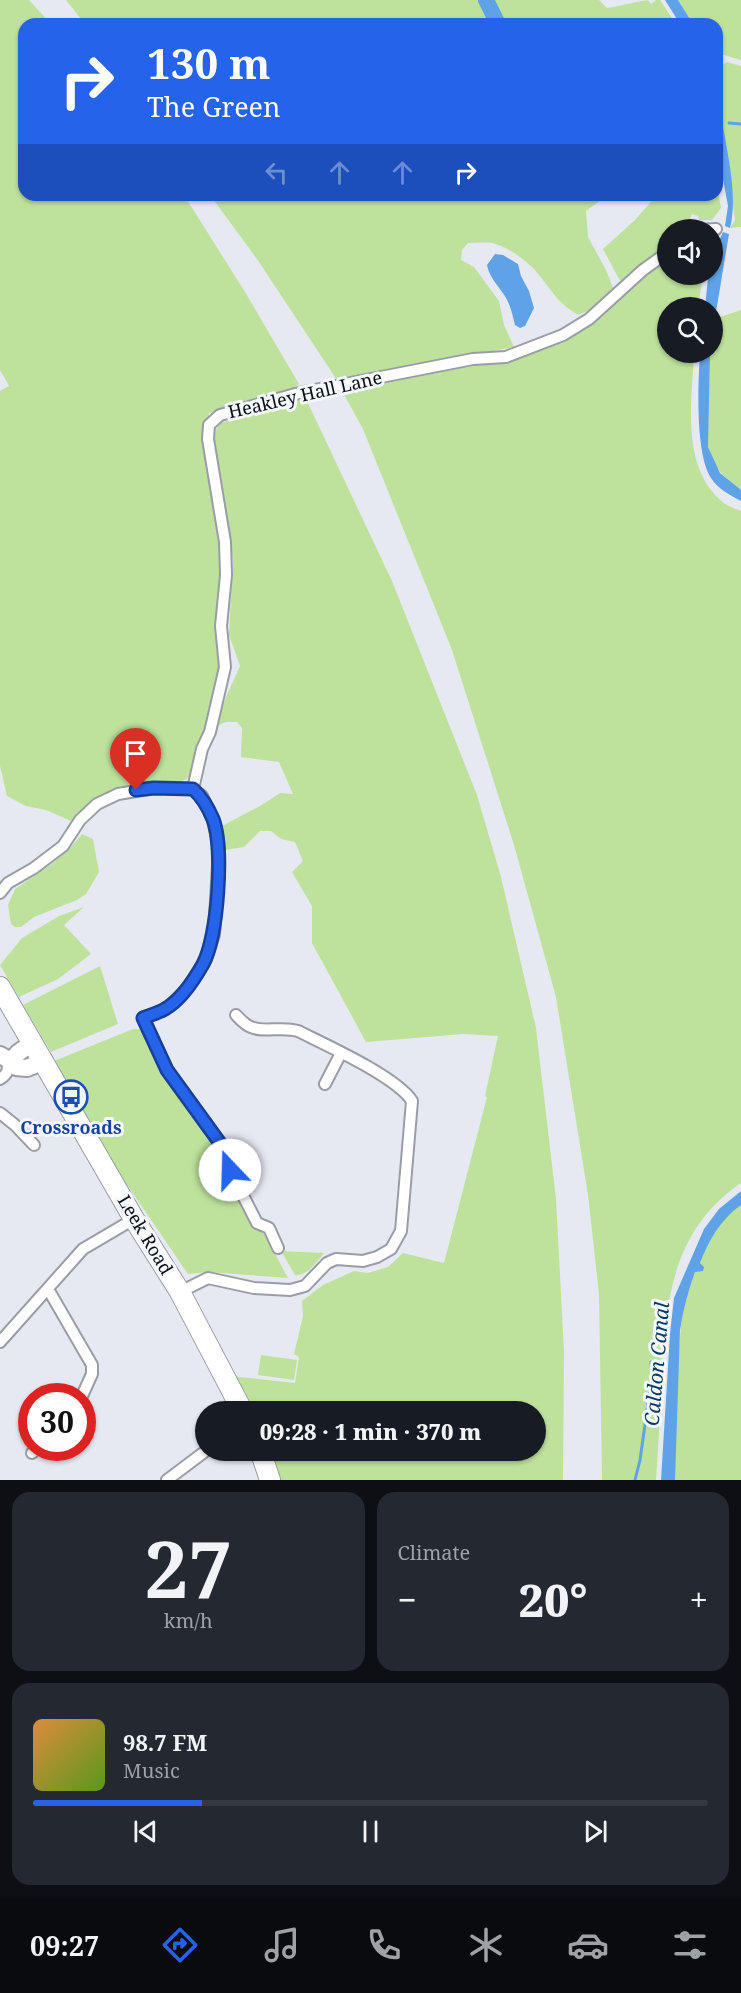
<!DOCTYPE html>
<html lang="en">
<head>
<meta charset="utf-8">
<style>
	:root { --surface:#171b24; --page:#242831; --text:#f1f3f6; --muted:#9ea1a6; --line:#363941; --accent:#2563eb }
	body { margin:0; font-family:"Noto Serif",serif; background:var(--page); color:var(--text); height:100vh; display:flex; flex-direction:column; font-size:22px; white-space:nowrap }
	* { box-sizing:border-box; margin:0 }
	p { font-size:20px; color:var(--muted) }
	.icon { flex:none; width:33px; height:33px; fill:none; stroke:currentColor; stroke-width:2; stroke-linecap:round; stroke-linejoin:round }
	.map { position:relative; height:1480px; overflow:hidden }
	.drawer { display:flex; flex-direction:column; gap:12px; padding:12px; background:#0d0f14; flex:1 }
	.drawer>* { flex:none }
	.guide { position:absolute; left:18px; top:18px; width:705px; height:183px; border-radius:18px; box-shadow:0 2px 4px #0004; background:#2563eb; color:#fff; overflow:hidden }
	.controls { position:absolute; left:657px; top:219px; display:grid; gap:12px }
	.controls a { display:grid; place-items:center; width:66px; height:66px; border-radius:50%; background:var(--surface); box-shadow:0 2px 4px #0004; font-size:30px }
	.speed { position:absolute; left:18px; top:1383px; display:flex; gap:12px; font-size:30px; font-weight:700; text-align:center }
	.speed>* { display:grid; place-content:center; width:78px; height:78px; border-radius:50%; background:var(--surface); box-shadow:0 2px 4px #0004; line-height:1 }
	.speed .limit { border:9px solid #d22; background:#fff; color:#111 }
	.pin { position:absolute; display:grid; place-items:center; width:51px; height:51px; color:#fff; margin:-62px -26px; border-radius:50% 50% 50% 0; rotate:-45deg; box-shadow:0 0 6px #0007 }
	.pin .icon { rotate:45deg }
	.me { position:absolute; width:66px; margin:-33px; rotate:339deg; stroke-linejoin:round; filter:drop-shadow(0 0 4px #0008) }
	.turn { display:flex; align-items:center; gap:21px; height:126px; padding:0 30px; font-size:27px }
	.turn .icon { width:78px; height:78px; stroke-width:2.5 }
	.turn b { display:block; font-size:42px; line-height:51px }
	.lanes { display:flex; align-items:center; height:57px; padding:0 30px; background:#0003; justify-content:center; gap:30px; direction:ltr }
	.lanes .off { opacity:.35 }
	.big { font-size:45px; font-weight:800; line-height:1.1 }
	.drawer .card { flex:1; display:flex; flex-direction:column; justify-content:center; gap:9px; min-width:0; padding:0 21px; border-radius:18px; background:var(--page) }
	.drawer .dial { align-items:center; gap:0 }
	.dial b { font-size:78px; line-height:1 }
	.song { display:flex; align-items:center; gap:18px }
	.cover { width:72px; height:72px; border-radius:9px; background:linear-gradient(135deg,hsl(30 70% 55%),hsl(90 70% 35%)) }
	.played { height:6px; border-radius:3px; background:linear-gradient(90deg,var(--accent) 25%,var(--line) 25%) }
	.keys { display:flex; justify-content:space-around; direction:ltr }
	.heat { display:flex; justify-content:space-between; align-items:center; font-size:33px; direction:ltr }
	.drawer .tiles { flex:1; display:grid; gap:12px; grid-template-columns:1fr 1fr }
	.card:last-child { grid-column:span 2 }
	.trip { position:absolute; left:195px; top:1401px; width:351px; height:60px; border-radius:30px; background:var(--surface); box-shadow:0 2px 4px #0004; font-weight:800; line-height:60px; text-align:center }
	.menu { display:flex; height:96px; justify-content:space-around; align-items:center; background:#090b0e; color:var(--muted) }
	.menu .icon { width:42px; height:42px }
	.menu .active { color:var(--accent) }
	.menu b { font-size:27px; color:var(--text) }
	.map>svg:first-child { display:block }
</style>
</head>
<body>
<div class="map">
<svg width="741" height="1480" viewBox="0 0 741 1480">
	<rect width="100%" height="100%" fill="#e6e9f2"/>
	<path fill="#bee29c" d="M0,0H29L51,24H24V195H184L245,292L299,384L289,391L209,413L208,420L223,574L216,617L220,656L217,684L192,775C180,785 171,781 157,782C117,784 98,791 71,821L46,810L26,806L7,796L0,766V391L9,386L0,370Z
		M66,0H599L607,8C621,6 634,2 648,0L651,4L656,0H660L676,24H85Z
		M678,0H741V60L717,53V24H693Z
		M727,62L741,66V227L730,228L735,220L717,85C717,74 717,67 727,62Z
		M717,186L721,208L712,220H699L698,216L692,214L685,229L668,230L667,248L623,283L619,279L603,249L635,220L657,195H717Z
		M210,195H608L586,211L588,237L606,270L614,290L587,311L579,315C558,304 554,293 539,275C529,262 509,247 492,243C485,242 476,243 468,243L462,250L461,260L474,267L499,301L504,325L514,347L337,380L257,259Z
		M667,257L668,274L703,275L698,307L668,308V352L694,353C692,401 680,469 724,503C729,507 736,509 741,511V1183C669,1232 665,1308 661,1388C660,1419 658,1449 656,1480H602L599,1294L588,1195L556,997L514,845L452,650L363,429L342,391L554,344L588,326L607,310L629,287Z
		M741,310V490C723,478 709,461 707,439L710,353L712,352L714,319Z
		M300,397L306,399L392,581L477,795L501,877L536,1028L556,1199L564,1351L563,1480H280L269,1451L536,1450V1412L251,1411L230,1376L295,1383L299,1357L294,1354L303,1316L302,1301L323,1285L354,1271L368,1273L388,1267L403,1253L444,1263L487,1097L485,1096L498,1036L463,1034L366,1042L312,943V906L292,872L303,861L295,842L281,839L271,831H260L244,847L225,850L222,826L260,806L280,793L293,794L279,762L241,757L242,728L237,722H226L216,726L227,695L240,666L229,635L233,561L214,439L216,430L221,423Z
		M82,834L93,839L99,872L86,894L77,900L34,917L21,927H15L11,924L8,905L15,889L52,864L72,846Z
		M84,907L64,925L91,954L58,979L19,997L0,965L22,938L59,916Z
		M100,966L118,1024L51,1052L23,1005Z
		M133,1029H142L148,1033L222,1151L253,1224L265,1235L288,1278L208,1272L188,1274L102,1148L54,1061Z
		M741,1205V1480H668L682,1313C693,1274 706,1229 741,1205Z
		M281,1251L324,1253C316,1262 308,1276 295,1275Z
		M261,1355L297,1360L294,1380L258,1375Z"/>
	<path fill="#60a2e7" d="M665,0H678L693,24H680Z
		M717,78C718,125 741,184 730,228L725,226L728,206L717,147Z
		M723,232L729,234L713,330L712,308L705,307L708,278L709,275L712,274L713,254Z
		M495,254L503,255L518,264L521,276L529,291L534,308L525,326L520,328L515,325C512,313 510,302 502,292C496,283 489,276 487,265Z
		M700,353H710L708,447L720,473L741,490V501C730,495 718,489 711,478C695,453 698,383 700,353Z
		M741,1191V1205C720,1220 709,1240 700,1263L704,1267L703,1271L695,1272C688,1291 683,1310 680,1330L675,1480H661L670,1334L674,1298L704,1229L719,1209Z"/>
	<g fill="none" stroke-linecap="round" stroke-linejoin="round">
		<path stroke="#60a2e7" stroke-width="3" d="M729,123L741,124
			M635,1480L640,1460L652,1375L651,1362"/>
		<path stroke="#60a2e7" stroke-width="16" d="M486,0L498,24"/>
		<g stroke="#9a9da5" stroke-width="14">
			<path id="street" d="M699,230L716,229
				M193,789L202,749L210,732L225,667L221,626L226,575L225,542L208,439L209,425L220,415L299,393L473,359L506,357L563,335L589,319L643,270L668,252
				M0,893L8,883L34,868L63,846L80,820L97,804L118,794L154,788L193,789L202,796L213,820L219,848L214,935L204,963L187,989L166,1009L143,1018L167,1070L225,1150L230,1170L257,1223L269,1228L278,1248
				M0,1079C8,1074 9,1069 7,1061
				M325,1084L341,1053
				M0,1113L15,1125L34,1145
				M48,1289L92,1365V1374L82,1396
				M180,1292L208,1278L254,1288L290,1290L305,1286L327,1263L336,1259L363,1261L377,1257L391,1249L401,1231L412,1101C397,1077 326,1045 298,1031C282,1026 264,1033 251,1027C245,1025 240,1019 236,1015
				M0,1342L83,1249L134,1219
				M32,1453L37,1448
				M167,1480L207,1450"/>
		</g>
		<g stroke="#9a9da5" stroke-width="20">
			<path id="primary" d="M0,1055L11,1061L16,1067L27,1068L44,1061
				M11,1061L18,1053L33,1042"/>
		</g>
		<g stroke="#9a9da5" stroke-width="22">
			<path id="highway" d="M0,987L134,1219L180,1292L243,1412
				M260,1450L270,1480"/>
		</g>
		<use href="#street" stroke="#fff" stroke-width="10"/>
		<use href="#primary" stroke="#fff" stroke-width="16"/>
		<use href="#highway" stroke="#fff" stroke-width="20"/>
	</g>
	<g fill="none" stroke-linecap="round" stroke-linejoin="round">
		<g stroke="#184099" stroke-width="15">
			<path id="route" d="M136,790L154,788L193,789C202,797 208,807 213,819C224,848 218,936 203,964C194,980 181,1000 165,1009C158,1013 150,1015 143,1018L167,1070L225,1150L230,1170"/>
		</g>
		<use href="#route" stroke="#2563eb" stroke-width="10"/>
	</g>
	<defs>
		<g id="bus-ring" transform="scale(1.725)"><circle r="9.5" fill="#f4f7fe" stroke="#1a4fb4" stroke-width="1.5"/><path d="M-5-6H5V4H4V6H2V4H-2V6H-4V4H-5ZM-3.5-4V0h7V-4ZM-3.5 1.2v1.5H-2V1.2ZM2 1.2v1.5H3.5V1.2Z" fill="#1a4fb4"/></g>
	</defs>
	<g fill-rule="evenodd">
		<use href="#bus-ring" x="71" y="1097"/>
	</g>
	<g text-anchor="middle" stroke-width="6" stroke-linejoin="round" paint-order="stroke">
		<g font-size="18" fill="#0e0f12" stroke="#f4f7fe">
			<text transform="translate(305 395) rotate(-13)" y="6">Heakley Hall Lane</text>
			<text transform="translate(145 1235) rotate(59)" y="6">Leek Road</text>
		</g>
		<g font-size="18" font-weight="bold" fill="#164399" stroke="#f4f7fe">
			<text x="71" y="1134">Crossroads</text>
		</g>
		<g font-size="20" font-style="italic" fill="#093965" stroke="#f4f7fe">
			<text transform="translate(657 1364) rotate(-85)" y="7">Caldon Canal</text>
		</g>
	</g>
</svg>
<div class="controls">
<a><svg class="icon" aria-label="sound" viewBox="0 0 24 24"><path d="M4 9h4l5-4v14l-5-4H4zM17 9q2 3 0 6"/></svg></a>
<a><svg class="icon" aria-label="search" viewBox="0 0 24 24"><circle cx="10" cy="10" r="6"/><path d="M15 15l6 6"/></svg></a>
</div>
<div class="speed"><div class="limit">30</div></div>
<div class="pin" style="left:136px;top:790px;background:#d93025"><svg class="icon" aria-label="arrive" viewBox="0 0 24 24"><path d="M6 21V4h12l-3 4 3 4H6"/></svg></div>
<svg class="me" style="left:230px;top:1170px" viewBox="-20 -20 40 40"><circle r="19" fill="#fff"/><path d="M0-13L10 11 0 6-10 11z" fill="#2563eb"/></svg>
<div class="trip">09:28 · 1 min · 370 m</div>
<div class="guide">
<div class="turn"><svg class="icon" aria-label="right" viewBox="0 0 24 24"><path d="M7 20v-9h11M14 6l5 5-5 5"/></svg><div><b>130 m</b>The Green</div></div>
<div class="lanes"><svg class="icon off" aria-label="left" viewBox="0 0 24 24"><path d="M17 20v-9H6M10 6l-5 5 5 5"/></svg><svg class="icon off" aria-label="ahead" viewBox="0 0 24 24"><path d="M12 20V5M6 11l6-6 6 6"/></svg><svg class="icon off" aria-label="ahead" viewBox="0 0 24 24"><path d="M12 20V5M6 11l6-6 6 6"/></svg><svg class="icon" aria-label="right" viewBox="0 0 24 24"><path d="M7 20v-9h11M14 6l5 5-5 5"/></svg></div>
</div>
</div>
<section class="drawer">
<div class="tiles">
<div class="card dial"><b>27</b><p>km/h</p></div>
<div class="card"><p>Climate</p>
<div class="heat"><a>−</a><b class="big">20°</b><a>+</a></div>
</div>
<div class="card">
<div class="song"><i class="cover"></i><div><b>98.7 FM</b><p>Music</p></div></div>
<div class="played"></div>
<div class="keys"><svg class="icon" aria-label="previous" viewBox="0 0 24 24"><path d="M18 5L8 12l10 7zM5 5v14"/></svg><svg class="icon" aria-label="pause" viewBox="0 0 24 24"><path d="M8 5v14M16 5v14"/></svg><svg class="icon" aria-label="next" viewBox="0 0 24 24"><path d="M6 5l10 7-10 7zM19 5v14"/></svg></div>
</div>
</div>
</section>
<nav class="menu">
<b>09:27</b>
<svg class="icon active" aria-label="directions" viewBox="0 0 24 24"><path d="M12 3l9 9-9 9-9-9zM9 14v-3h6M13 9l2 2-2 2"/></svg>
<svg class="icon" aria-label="music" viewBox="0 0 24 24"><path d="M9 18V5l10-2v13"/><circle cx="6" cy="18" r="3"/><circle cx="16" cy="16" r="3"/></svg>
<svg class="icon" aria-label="phone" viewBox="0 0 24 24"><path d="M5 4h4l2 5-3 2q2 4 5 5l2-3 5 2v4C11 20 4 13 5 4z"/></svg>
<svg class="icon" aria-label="climate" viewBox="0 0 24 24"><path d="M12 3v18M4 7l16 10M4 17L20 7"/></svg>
<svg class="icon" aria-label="car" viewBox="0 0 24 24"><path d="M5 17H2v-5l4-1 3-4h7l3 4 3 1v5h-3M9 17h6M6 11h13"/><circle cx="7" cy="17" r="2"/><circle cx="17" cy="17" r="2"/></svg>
<svg class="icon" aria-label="filters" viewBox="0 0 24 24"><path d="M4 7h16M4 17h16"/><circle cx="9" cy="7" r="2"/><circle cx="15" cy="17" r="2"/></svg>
</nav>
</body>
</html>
